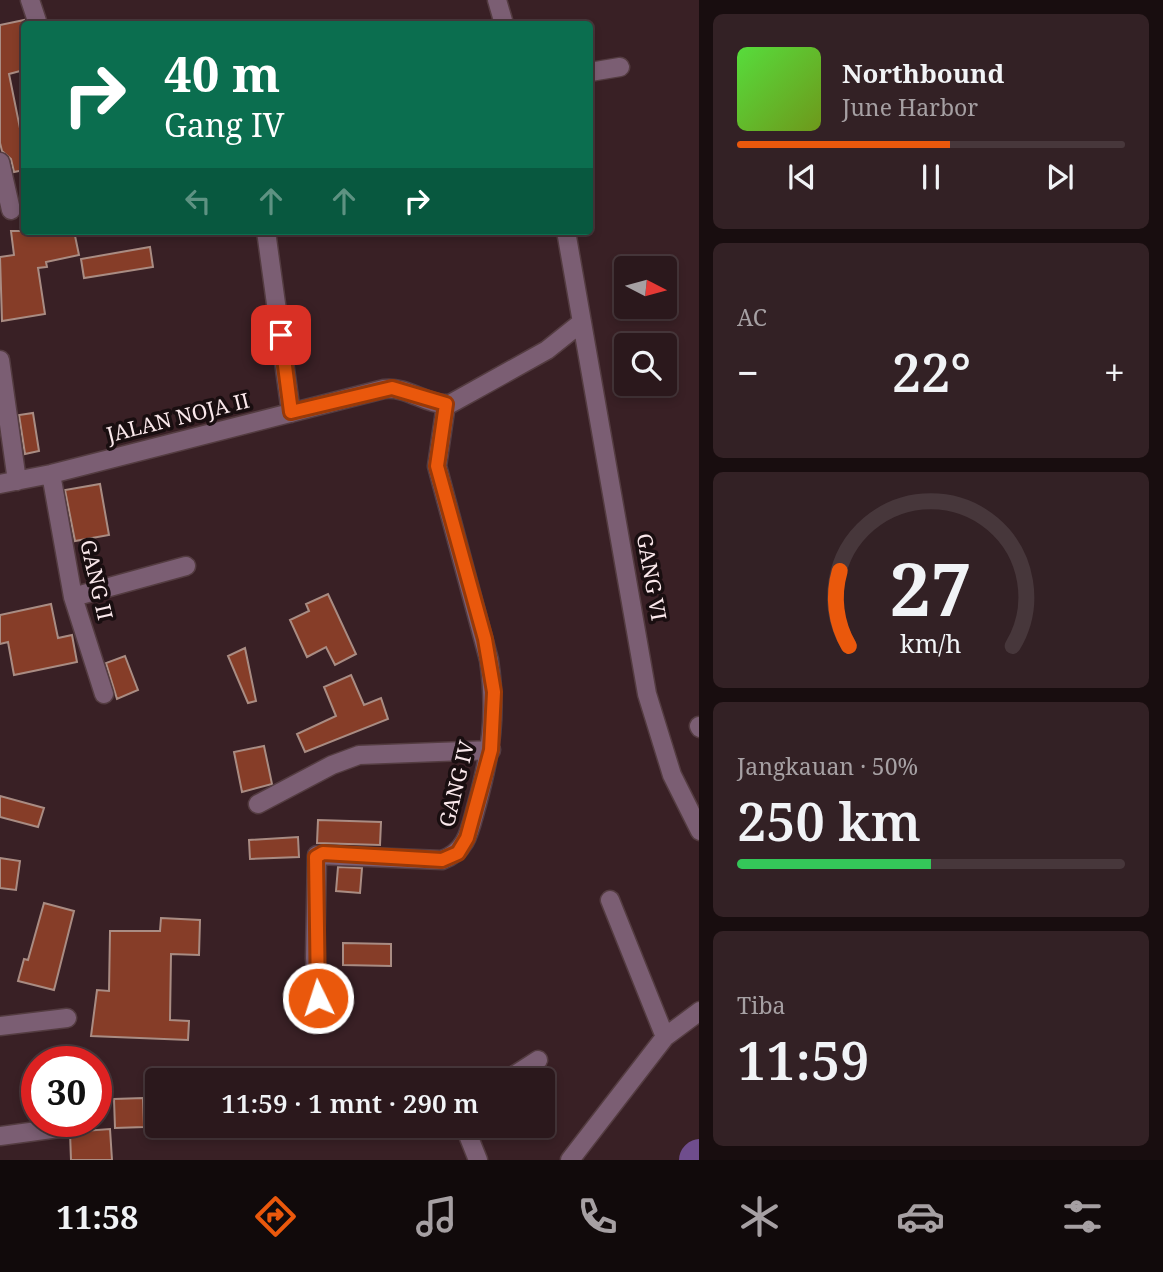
<!DOCTYPE html>
<html lang="id">
<head>
<meta charset="utf-8">
<style>
	:root { --surface:#2b181c; --page:#332125; --text:#f1f3f6; --muted:#a6a0a3; --line:#47373b; --accent:#ea580c }
	body { margin:0; font-family:"Noto Serif",serif; background:var(--page); color:var(--text); height:100vh; display:flex; flex-direction:column; font-size:26px; white-space:nowrap }
	* { box-sizing:border-box; margin:0 }
	p { font-size:23px; color:var(--muted) }
	.icon { flex:none; width:38px; height:38px; fill:none; stroke:currentColor; stroke-width:2; stroke-linecap:round; stroke-linejoin:round }
	.map { position:relative; flex:1; overflow:hidden }
	.sheet { display:flex; flex-direction:column; gap:14px; padding:14px; background:#180d0f; width:464px }
	.sheet>* { flex:none }
	.banner { position:absolute; left:21px; top:21px; width:572px; height:214px; border-radius:7px; box-shadow:0 4px 10px #0003,0 0 0 2px var(--line); background:#0b6e4f; color:#fff; overflow:hidden }
	.needle { width:46px; rotate:96deg }
	.tools { position:absolute; left:614px; top:256px; display:grid; gap:14px }
	.tools a { display:grid; place-items:center; width:63px; height:63px; border-radius:7px; background:var(--surface); box-shadow:0 4px 10px #0003,0 0 0 2px var(--line); font-size:35px }
	.speed { position:absolute; left:21px; top:1046px; display:flex; gap:14px; font-size:35px; font-weight:700; text-align:center }
	.speed>* { display:grid; place-content:center; width:91px; height:91px; border-radius:50%; background:var(--surface); box-shadow:0 4px 10px #0003,0 0 0 2px var(--line); line-height:1 }
	.speed .limit { border:10px solid #d22; background:#fff; color:#111 }
	.pin { position:absolute; display:grid; place-items:center; width:60px; height:60px; color:#fff; margin:-30px; border-radius:14px; box-shadow:0 4px 10px #0006 }
	.me { position:absolute; width:77px; margin:-38px; rotate:356deg; stroke-linejoin:round; filter:drop-shadow(0 0 5px #0008) }
	.turn { display:flex; align-items:center; gap:24px; height:147px; padding:0 28px; font-size:32px }
	.turn .icon { width:91px; height:91px; stroke-width:2.5 }
	.turn b { display:block; font-size:49px; line-height:60px }
	.lanes { display:flex; align-items:center; height:66px; padding:0 28px; background:#0003; justify-content:center; gap:35px; direction:ltr }
	.lanes .off { opacity:.35 }
	.big { font-size:52px; font-weight:600; line-height:1.1 }
	.sheet .card { flex:1; display:flex; flex-direction:column; justify-content:center; gap:10px; min-width:0; padding:0 24px; border-radius:10px; background:var(--page) }
	.sheet .dial { align-items:center; gap:0 }
	.dial svg { height:182px; overflow:visible; fill:none; stroke:var(--line); stroke-width:7; stroke-linecap:round; text-anchor:middle }
	.dial text { fill:var(--text); stroke:none }
	.song { display:flex; align-items:center; gap:21px }
	.cover { width:84px; height:84px; border-radius:10px; background:linear-gradient(135deg,hsl(110 70% 55%),hsl(80 70% 35%)) }
	.played { height:7px; border-radius:4px; background:linear-gradient(90deg,var(--accent) 55%,var(--line) 55%) }
	.keys { display:flex; justify-content:space-around; direction:ltr }
	.heat { display:flex; justify-content:space-between; align-items:center; font-size:38px; direction:ltr }
	.charge { height:10px; border-radius:5px; background:linear-gradient(90deg,#34c759 50%,var(--line) 0) }
	.trip { position:absolute; left:145px; top:1068px; width:410px; height:70px; border-radius:7px; background:var(--surface); box-shadow:0 4px 10px #0003,0 0 0 2px var(--line); font-weight:600; line-height:70px; text-align:center }
	.tabs { display:flex; height:112px; justify-content:space-around; align-items:center; background:#110a0b; color:var(--muted) }
	.tabs .icon { width:49px; height:49px }
	.tabs .active { color:var(--accent) }
	.tabs b { font-size:32px; color:var(--text) }
	main { display:flex; flex:1; min-height:0 }
	.map>svg:first-child { display:block }
</style>
</head>
<body>
<main>
<div class="map">
<svg width="700" height="1160" viewBox="0 0 700 1160">
	<rect width="100%" height="100%" fill="#392025"/>
	<g fill="none" stroke-linecap="round" stroke-linejoin="round">
		<path stroke="#6f4d8d" stroke-width="40" d="M699,1160L700,1159"/>
	</g>
	<path fill="#863d28" stroke="#a98c83" stroke-width="2" d="M24,20V70L9,74L24,148V170L14,172L11,159L2,151L0,143V25Z
		M11,231H74L79,255L46,262L47,267L38,268L45,314L2,321L0,257L14,255Z
		M150,247L153,267L84,278L81,259Z
		M33,413L39,451L25,454L19,415Z
		M100,484L109,535L75,541L65,490Z
		M328,594L356,654L335,665L326,647L307,657L290,620L309,611L306,604Z
		M51,604L58,638L72,635L77,662L14,675L8,642L0,644V615Z
		M245,648L256,701L248,703L228,656Z
		M125,656L138,690L117,699L106,663Z
		M351,675L364,705L381,698L388,719L305,752L297,734L336,716L324,687Z
		M264,746L272,784L242,792L234,752Z
		M0,796L44,808L38,827L0,817Z
		M318,820L381,822L380,845L317,843Z
		M298,837L299,857L250,859L249,840Z
		M0,858L20,861L16,890L0,888Z
		M338,867L362,868L360,893L336,891Z
		M44,903L74,911L54,990L18,981L24,959L28,960Z
		M161,918L200,920L199,955L171,954L170,1020L189,1021L188,1040L91,1036L97,990L109,991L110,931H160Z
		M343,943L391,944V966L343,965Z
		M143,1098L144,1127L115,1128L114,1099Z
		M110,1129L112,1160H71L70,1132Z"/>
	<g fill="none" stroke-linecap="round" stroke-linejoin="round">
		<g stroke="#543c41" stroke-width="21">
			<path id="minor" d="M30,0L37,21
				M497,0L504,24
				M590,72L620,67
				M0,162L11,210
				M266,231L291,413
				M566,231L647,694L672,775L700,831
				M0,360L17,481
				M51,474L73,597L104,694
				M0,484L51,474L384,389C408,386 427,406 450,404L547,350L582,322
				M73,597L186,566
				M699,726L700,728
				M258,804L332,765L359,755L491,750
				M610,900L665,1037
				M318,998L315,958L317,855L442,860C468,851 470,828 477,804C491,752 497,714 489,660L437,466L446,404
				M0,1026L67,1018
				M507,1080L538,1060
				M464,1125L478,1160
				M0,1136L59,1128
				M570,1160L665,1037L700,1011"/>
		</g>
		<use href="#minor" stroke="#7b5e73" stroke-width="18"/>
	</g>
	<g fill="none" stroke-linecap="round" stroke-linejoin="round">
		<g stroke="#983908" stroke-width="18">
			<path id="route" d="M281,335L291,412L392,388L446,404L437,466L485,639L494,692L491,750L467,838L458,853L442,860L323,853L316,857L318,998"/>
		</g>
		<use href="#route" stroke="#ea580c" stroke-width="12"/>
	</g>
	<g text-anchor="middle" stroke-width="7" stroke-linejoin="round" paint-order="stroke">
		<g font-size="21" fill="#fae8eb" stroke="#190e10">
			<text transform="translate(178 418) rotate(-14)" y="7">JALAN NOJA II</text>
			<text transform="translate(651 577) rotate(80)" y="7">GANG VI</text>
			<text transform="translate(96 580) rotate(77)" y="7">GANG II</text>
			<text transform="translate(457 784) rotate(-76)" y="7">GANG IV</text>
		</g>
	</g>
</svg>
<div class="tools">
<a><svg class="needle" viewBox="-14 -14 28 28"><path d="M0-13l5 13h-10z" fill="#e53935"/><path d="M0 13l5-13h-10z" fill="#a6a0a3"/></svg></a>
<a><svg class="icon" aria-label="search" viewBox="0 0 24 24"><circle cx="10" cy="10" r="6"/><path d="M15 15l6 6"/></svg></a>
</div>
<div class="speed"><div class="limit">30</div></div>
<div class="pin" style="left:281px;top:335px;background:#d93025"><svg class="icon" aria-label="arrive" viewBox="0 0 24 24"><path d="M6 21V4h12l-3 4 3 4H6"/></svg></div>
<svg class="me" style="left:318px;top:998px" viewBox="-20 -20 40 40"><circle r="17" fill="#ea580c" stroke="#fff" stroke-width="3"/><path d="M0-11L8 9 0 5-8 9z" fill="#fff"/></svg>
<div class="trip">11:59 · 1 mnt · 290 m</div>
<div class="banner">
<div class="turn"><svg class="icon" aria-label="right" viewBox="0 0 24 24"><path d="M7 20v-9h11M14 6l5 5-5 5"/></svg><div><b>40 m</b>Gang IV</div></div>
<div class="lanes"><svg class="icon off" aria-label="left" viewBox="0 0 24 24"><path d="M17 20v-9H6M10 6l-5 5 5 5"/></svg><svg class="icon off" aria-label="ahead" viewBox="0 0 24 24"><path d="M12 20V5M6 11l6-6 6 6"/></svg><svg class="icon off" aria-label="ahead" viewBox="0 0 24 24"><path d="M12 20V5M6 11l6-6 6 6"/></svg><svg class="icon" aria-label="right" viewBox="0 0 24 24"><path d="M7 20v-9h11M14 6l5 5-5 5"/></svg></div>
</div>
</div>
<section class="sheet">
<div class="card">
<div class="song"><i class="cover"></i><div><b>Northbound</b><p>June Harbor</p></div></div>
<div class="played"></div>
<div class="keys"><svg class="icon" aria-label="previous" viewBox="0 0 24 24"><path d="M18 5L8 12l10 7zM5 5v14"/></svg><svg class="icon" aria-label="pause" viewBox="0 0 24 24"><path d="M8 5v14M16 5v14"/></svg><svg class="icon" aria-label="next" viewBox="0 0 24 24"><path d="M6 5l10 7-10 7zM19 5v14"/></svg></div>
</div>
<div class="card"><p>AC</p>
<div class="heat"><a>−</a><b class="big">22°</b><a>+</a></div>
</div>
<div class="card dial"><svg viewBox="0 0 100 80">
<path d="M14 69A42 42 0 1 1 86 69"/>
<path d="M14 69A42 42 0 0 1 10 36" stroke="#ea580c"/>
<text x="50" y="56" font-size="32" font-weight="700">27</text>
<text x="50" y="72" font-size="11">km/h</text>
</svg></div>
<div class="card"><p>Jangkauan · 50%</p><b class="big">250 km</b><div class="charge"></div></div>
<div class="card"><p>Tiba</p><b class="big">11:59</b></div>
</section>
</main>
<nav class="tabs">
<b>11:58</b>
<svg class="icon active" aria-label="directions" viewBox="0 0 24 24"><path d="M12 3l9 9-9 9-9-9zM9 14v-3h6M13 9l2 2-2 2"/></svg>
<svg class="icon" aria-label="music" viewBox="0 0 24 24"><path d="M9 18V5l10-2v13"/><circle cx="6" cy="18" r="3"/><circle cx="16" cy="16" r="3"/></svg>
<svg class="icon" aria-label="phone" viewBox="0 0 24 24"><path d="M5 4h4l2 5-3 2q2 4 5 5l2-3 5 2v4C11 20 4 13 5 4z"/></svg>
<svg class="icon" aria-label="climate" viewBox="0 0 24 24"><path d="M12 3v18M4 7l16 10M4 17L20 7"/></svg>
<svg class="icon" aria-label="car" viewBox="0 0 24 24"><path d="M5 17H2v-5l4-1 3-4h7l3 4 3 1v5h-3M9 17h6M6 11h13"/><circle cx="7" cy="17" r="2"/><circle cx="17" cy="17" r="2"/></svg>
<svg class="icon" aria-label="filters" viewBox="0 0 24 24"><path d="M4 7h16M4 17h16"/><circle cx="9" cy="7" r="2"/><circle cx="15" cy="17" r="2"/></svg>
</nav>
</body>
</html>
